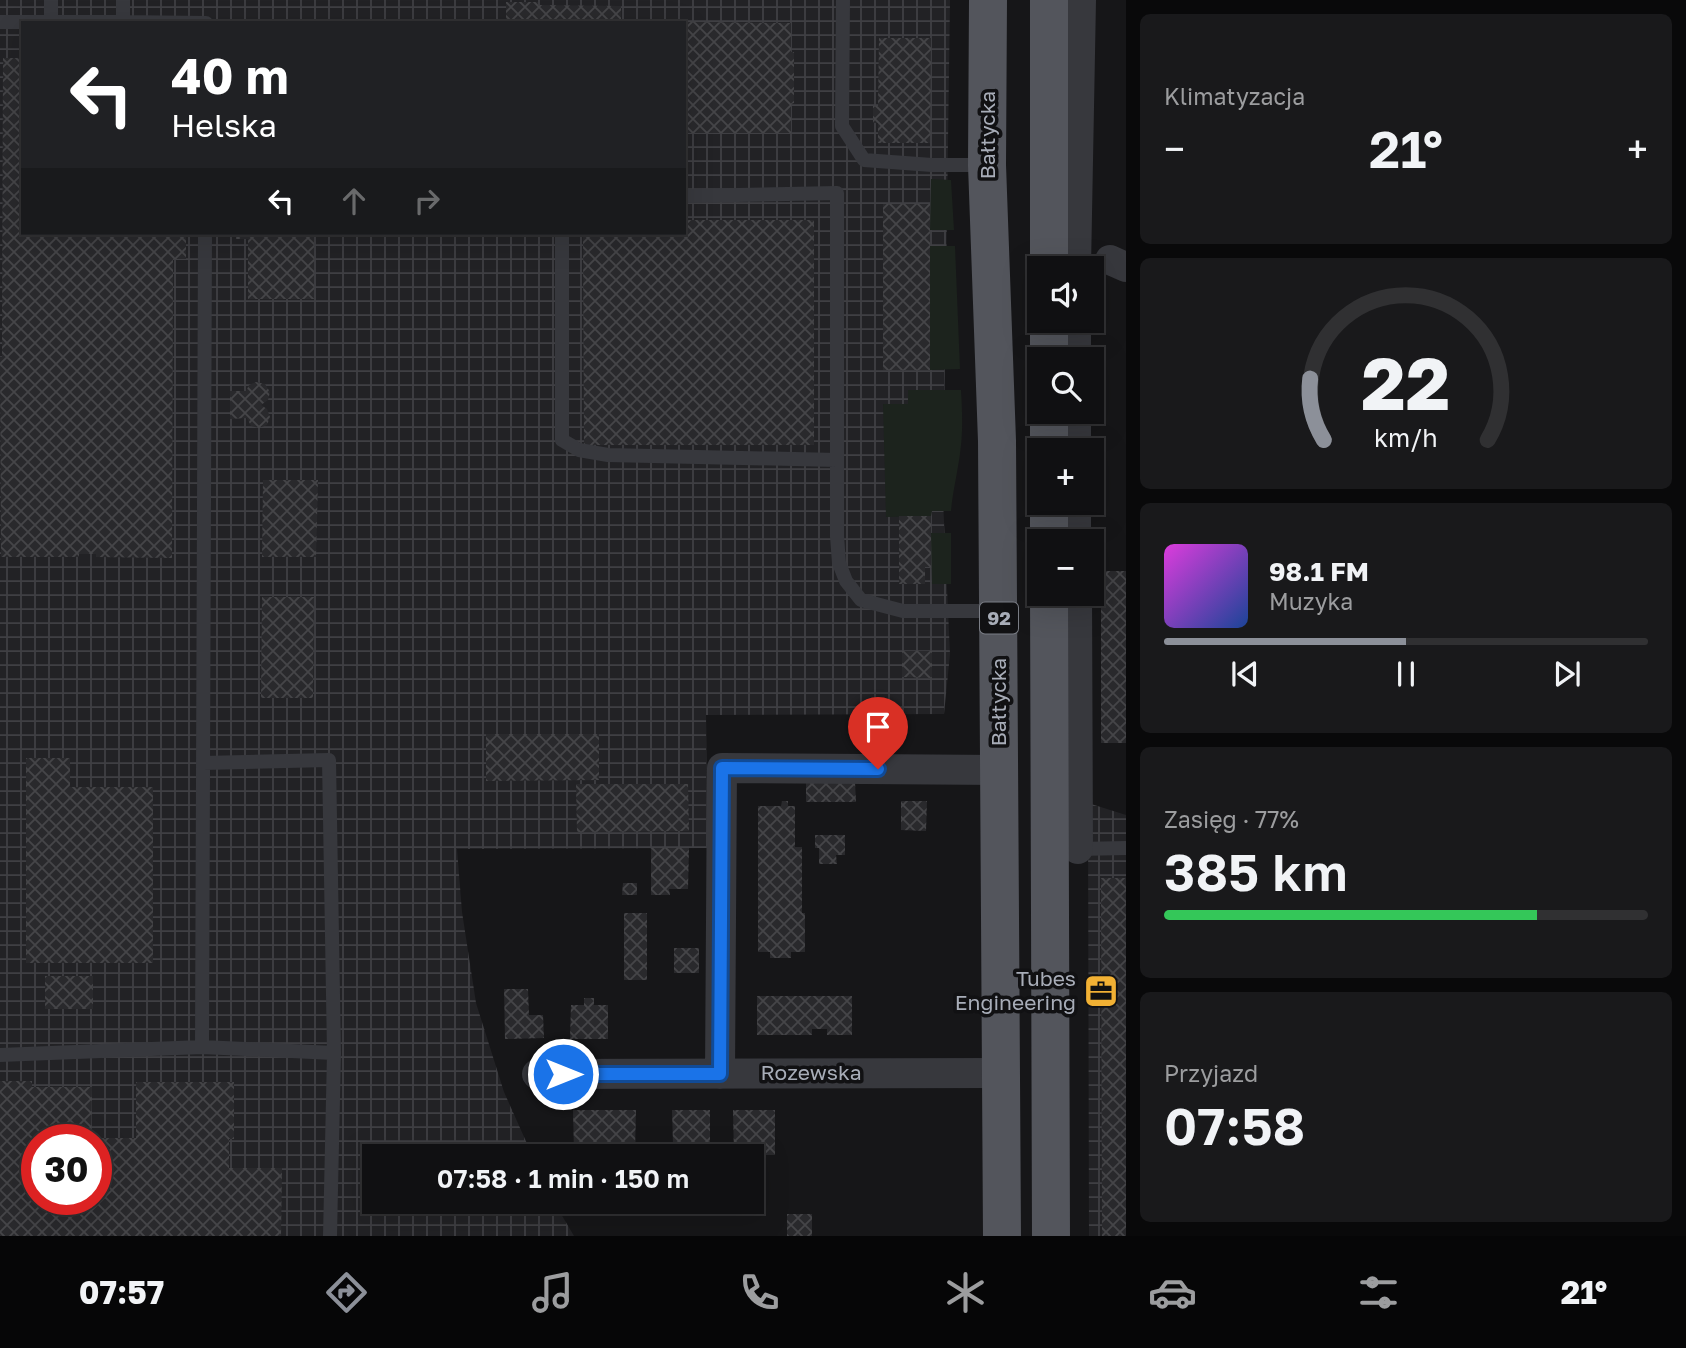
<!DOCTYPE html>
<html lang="pl">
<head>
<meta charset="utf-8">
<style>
	:root { --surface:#101012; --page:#19191b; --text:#f1f3f6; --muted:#9c9d9f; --line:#303032; --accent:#8c9099 }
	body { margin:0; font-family:"Golos Text",sans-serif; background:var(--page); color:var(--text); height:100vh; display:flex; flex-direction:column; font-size:26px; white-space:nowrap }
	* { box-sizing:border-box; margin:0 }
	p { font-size:23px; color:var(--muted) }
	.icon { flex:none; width:38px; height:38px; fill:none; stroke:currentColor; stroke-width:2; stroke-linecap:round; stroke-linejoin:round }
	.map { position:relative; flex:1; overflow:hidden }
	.drawer { display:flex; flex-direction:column; gap:14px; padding:14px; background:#09090a; width:560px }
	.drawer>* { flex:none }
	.guide { position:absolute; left:21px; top:21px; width:665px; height:214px; border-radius:0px; box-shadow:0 7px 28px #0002,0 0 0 2px var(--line); background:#202124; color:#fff; overflow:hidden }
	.controls { position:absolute; left:1027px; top:256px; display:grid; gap:14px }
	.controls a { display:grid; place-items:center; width:77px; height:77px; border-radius:0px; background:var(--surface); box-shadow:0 7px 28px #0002,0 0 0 2px var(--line); font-size:35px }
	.speed { position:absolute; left:21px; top:1124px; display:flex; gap:14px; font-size:35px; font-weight:700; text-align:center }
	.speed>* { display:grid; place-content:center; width:91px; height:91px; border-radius:50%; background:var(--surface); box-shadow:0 7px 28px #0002,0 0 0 2px var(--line); line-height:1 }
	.speed .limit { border:10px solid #d22; background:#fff; color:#111 }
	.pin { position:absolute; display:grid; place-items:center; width:60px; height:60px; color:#fff; margin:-72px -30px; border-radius:50% 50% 50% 0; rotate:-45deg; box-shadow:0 0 7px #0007 }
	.pin .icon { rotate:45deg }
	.me { position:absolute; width:77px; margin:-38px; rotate:90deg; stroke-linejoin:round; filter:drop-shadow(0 0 5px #0008) }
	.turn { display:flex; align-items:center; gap:24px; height:147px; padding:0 35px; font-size:32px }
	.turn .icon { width:91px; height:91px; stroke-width:2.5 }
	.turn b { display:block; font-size:49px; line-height:60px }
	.lanes { display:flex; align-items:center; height:66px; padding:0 35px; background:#0003; justify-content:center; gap:35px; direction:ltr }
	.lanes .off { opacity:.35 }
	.big { font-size:52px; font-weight:600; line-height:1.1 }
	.drawer .card { flex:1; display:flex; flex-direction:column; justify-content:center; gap:10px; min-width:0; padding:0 24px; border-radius:10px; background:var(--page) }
	.drawer .dial { align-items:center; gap:0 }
	.dial svg { height:182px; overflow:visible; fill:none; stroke:var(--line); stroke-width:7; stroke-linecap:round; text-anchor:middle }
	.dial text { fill:var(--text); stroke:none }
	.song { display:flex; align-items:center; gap:21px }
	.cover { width:84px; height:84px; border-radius:10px; background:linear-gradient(135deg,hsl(300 70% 55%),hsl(220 70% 35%)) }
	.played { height:7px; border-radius:4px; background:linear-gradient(90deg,var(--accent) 50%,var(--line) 50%) }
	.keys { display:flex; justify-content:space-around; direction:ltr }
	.heat { display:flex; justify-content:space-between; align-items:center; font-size:38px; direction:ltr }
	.charge { height:10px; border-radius:5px; background:linear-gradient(90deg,#34c759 77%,var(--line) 0) }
	.trip { position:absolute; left:362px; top:1144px; width:402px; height:70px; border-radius:0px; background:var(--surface); box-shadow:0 7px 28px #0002,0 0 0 2px var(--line); font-weight:600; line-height:70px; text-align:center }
	.dock { display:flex; height:112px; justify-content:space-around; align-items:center; background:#060607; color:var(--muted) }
	.dock .icon { width:49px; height:49px }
	.dock .on { color:var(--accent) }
	.dock b { font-size:32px; color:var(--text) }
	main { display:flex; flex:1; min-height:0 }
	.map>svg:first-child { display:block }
</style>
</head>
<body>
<main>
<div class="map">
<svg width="1126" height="1236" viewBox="0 0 1126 1236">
	<defs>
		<pattern id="industrial-grid" width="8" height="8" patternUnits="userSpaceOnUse" patternTransform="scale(1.75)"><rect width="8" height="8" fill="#222225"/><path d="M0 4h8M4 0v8" fill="none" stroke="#3f3f43"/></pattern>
		<pattern id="building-cross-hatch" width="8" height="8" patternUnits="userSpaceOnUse" patternTransform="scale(1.75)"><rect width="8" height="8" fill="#29292c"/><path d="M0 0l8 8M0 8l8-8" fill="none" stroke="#454548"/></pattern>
	</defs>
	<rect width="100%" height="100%" fill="#161618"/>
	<path fill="url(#industrial-grid)" fill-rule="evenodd" d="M0,0H950L943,500L950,654L944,714L706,715L707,848L457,849L462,912L476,1003L504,1092L533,1157H374V1202H554L574,1236H0ZM23,23H684V233H23ZM37,1139H96V1199H37Z
		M1088,803L1126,815V1236H1089Z"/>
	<path fill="#1c231d" d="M931,179L951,180L954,230H930Z
		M930,246H955L960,369L930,370Z
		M908,390H961C962,408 963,427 961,445C959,467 953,489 951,511H932L931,516L886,517L883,404H908Z
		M931,533H951V584H932Z"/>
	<path fill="url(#building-cross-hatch)" d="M506,2H538V5L621,6V23H506Z
		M684,22L791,23V52H794V103L791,104V133H684Z
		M879,38H931L930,143H878V123H873V106H878Z
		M3,58H23V233H186V259H173L172,558L96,557V554H79V557H1L0,357H2Z
		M883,204H930V370H883Z
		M684,220H814V445H584L583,233H684Z
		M236,233H314V299H248V239H236Z
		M256,382L265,384L270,392L268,400L261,405L267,409L270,417L267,425L259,428L251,426L247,418L230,419V391H246L249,385Z
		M263,480H318L316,557H262Z
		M899,516H931V567H925V584H899Z
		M1101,571H1126V743H1101Z
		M262,597H314L313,698H261Z
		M902,651H932V678L902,677Z
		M486,734H599V780L486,781Z
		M26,758H70V787H153V963H26Z
		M806,782H855L856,802H806Z
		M576,784H688L689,831L577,832Z
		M782,801H788V806H795V847H802V913H805V952H791V958H770V952H758V806H781Z
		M901,801H927L926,831L901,830Z
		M815,835H845V855H836L837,864H819V848H815Z
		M651,848H689L688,889H669L670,895H651Z
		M1101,878H1126V1236H1102Z
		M623,883H637V895H622Z
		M624,913H647V980H624Z
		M674,948H699V973H674Z
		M45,976H93V1009H45Z
		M504,989H528L529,1015H543L544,1038L505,1039Z
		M757,996H852V1035H827V1029H812V1035H757Z
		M584,998H594V1005H608V1039H570L571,1005H584Z
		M0,1081H32V1087H92L91,1139H37V1199H96V1138H136V1082H234V1139H229V1168H282L281,1236H0Z
		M573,1110H636L635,1152H574Z
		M672,1110H710V1145H673Z
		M733,1110H775V1155H763V1171L752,1170V1157L734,1155Z
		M640,1202H674V1216H640Z
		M787,1214H812V1236H787Z"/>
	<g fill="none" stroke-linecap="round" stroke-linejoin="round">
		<path stroke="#37383d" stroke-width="14" d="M51,0V22H123V0
			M843,0L842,126L864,160L932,165H986
			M0,22H51
			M123,22L206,23
			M684,196L837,193V536L839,563L846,581L861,600L903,611H995
			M562,233V440L579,450L608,455L837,460
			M203,763L329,760L334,1053L330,1236
			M1078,849L1126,848
			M202,1047L205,233
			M0,1055L202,1047L334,1053"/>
		<path stroke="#37383d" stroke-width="30" d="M1110,260L1126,267
			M1076,268C1077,178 1080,89 1081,0
			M1076,359V320
			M1076,450V411
			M1076,502V541
			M1077,593L1078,849
			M537,1074L1001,1073
			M720,1074L722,768L1000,770"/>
		<path stroke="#53555c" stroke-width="38" d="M988,0L987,165L997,441L1002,1236
			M1049,268V0
			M1049,359V320
			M1049,411V450
			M1049,502V541
			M1049,593L1051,1236"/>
	</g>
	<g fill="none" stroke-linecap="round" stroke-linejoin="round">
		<g stroke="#114b97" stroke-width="18">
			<path id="route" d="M563,1074H720L722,768L878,769"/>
		</g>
		<use href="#route" stroke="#1a73e8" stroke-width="12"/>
	</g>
	<defs>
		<g id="office-square" transform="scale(1.75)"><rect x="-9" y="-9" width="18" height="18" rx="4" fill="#f2b134" stroke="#111113"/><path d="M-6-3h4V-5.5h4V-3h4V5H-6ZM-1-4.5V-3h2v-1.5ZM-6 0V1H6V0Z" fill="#111"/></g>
	</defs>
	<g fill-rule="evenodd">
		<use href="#office-square" x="1101" y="991"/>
	</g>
	<g text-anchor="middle" stroke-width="7" stroke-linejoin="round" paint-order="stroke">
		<rect fill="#111113" stroke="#7b7e86" stroke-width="2" x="980" y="602.5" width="38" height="31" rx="5"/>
		<g font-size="19" font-weight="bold" fill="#a8adb8">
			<text x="999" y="625">92</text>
		</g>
		<g font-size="21" fill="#a8adb8" stroke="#111113">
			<text transform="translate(988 135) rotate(-90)" y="7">Bałtycka</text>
			<text transform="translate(999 702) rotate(-90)" y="7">Bałtycka</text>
			<text x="811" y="1080">Rozewska</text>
		</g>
		<g font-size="21" fill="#a8adb8" stroke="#111113" text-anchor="end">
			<text x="1076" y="986">Tubes<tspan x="1076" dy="24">Engineering</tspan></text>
		</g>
	</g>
</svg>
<div class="controls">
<a><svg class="icon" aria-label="sound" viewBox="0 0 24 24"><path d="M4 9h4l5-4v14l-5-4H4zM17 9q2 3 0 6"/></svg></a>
<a><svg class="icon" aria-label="search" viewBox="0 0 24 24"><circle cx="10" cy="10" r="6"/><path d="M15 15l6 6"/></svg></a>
<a>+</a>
<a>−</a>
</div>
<div class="speed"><div class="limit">30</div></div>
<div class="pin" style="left:878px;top:769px;background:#d93025"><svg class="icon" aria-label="arrive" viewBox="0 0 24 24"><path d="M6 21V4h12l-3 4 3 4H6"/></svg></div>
<svg class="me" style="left:563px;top:1074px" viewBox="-20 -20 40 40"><circle r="17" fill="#1a73e8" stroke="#fff" stroke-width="3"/><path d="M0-11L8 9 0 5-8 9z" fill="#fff"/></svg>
<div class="trip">07:58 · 1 min · 150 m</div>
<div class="guide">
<div class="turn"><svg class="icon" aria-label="left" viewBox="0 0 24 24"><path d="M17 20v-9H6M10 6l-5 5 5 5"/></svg><div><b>40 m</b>Helska</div></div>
<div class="lanes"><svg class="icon" aria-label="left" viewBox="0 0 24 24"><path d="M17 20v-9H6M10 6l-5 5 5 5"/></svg><svg class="icon off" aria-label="ahead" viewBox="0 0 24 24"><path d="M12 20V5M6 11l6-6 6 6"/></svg><svg class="icon off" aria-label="right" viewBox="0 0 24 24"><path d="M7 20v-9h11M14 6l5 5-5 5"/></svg></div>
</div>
</div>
<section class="drawer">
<div class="card"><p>Klimatyzacja</p>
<div class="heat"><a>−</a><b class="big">21°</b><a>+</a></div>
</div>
<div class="card dial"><svg viewBox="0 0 100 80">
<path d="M14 69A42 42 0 1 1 86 69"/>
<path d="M14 69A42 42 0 0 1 8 42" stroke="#8c9099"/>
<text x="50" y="56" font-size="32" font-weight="700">22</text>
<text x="50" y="72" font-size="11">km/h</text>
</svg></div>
<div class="card">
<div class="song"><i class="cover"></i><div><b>98.1 FM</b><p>Muzyka</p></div></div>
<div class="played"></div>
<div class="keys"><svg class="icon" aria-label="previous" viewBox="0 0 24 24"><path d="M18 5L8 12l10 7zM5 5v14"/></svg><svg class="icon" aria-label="pause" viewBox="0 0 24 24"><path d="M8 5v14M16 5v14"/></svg><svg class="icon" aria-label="next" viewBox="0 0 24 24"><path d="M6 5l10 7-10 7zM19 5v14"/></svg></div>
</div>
<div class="card"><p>Zasięg · 77%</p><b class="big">385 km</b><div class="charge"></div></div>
<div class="card"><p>Przyjazd</p><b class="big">07:58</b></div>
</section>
</main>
<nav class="dock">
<b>07:57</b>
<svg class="icon on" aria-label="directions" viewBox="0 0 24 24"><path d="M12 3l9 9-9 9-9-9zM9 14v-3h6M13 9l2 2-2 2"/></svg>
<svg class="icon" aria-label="music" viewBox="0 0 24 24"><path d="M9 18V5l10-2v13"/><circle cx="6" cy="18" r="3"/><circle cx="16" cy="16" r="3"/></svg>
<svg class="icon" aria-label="phone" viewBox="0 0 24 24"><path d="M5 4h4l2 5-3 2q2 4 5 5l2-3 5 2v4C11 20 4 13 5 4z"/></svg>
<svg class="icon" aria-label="climate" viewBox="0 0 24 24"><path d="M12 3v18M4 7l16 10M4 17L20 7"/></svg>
<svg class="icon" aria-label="car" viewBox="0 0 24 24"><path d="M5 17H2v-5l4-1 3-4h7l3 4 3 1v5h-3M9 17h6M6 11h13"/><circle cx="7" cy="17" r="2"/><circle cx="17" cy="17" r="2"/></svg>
<svg class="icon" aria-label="filters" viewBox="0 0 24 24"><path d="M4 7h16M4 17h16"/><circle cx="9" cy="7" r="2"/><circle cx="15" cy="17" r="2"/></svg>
<b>21°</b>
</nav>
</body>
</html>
